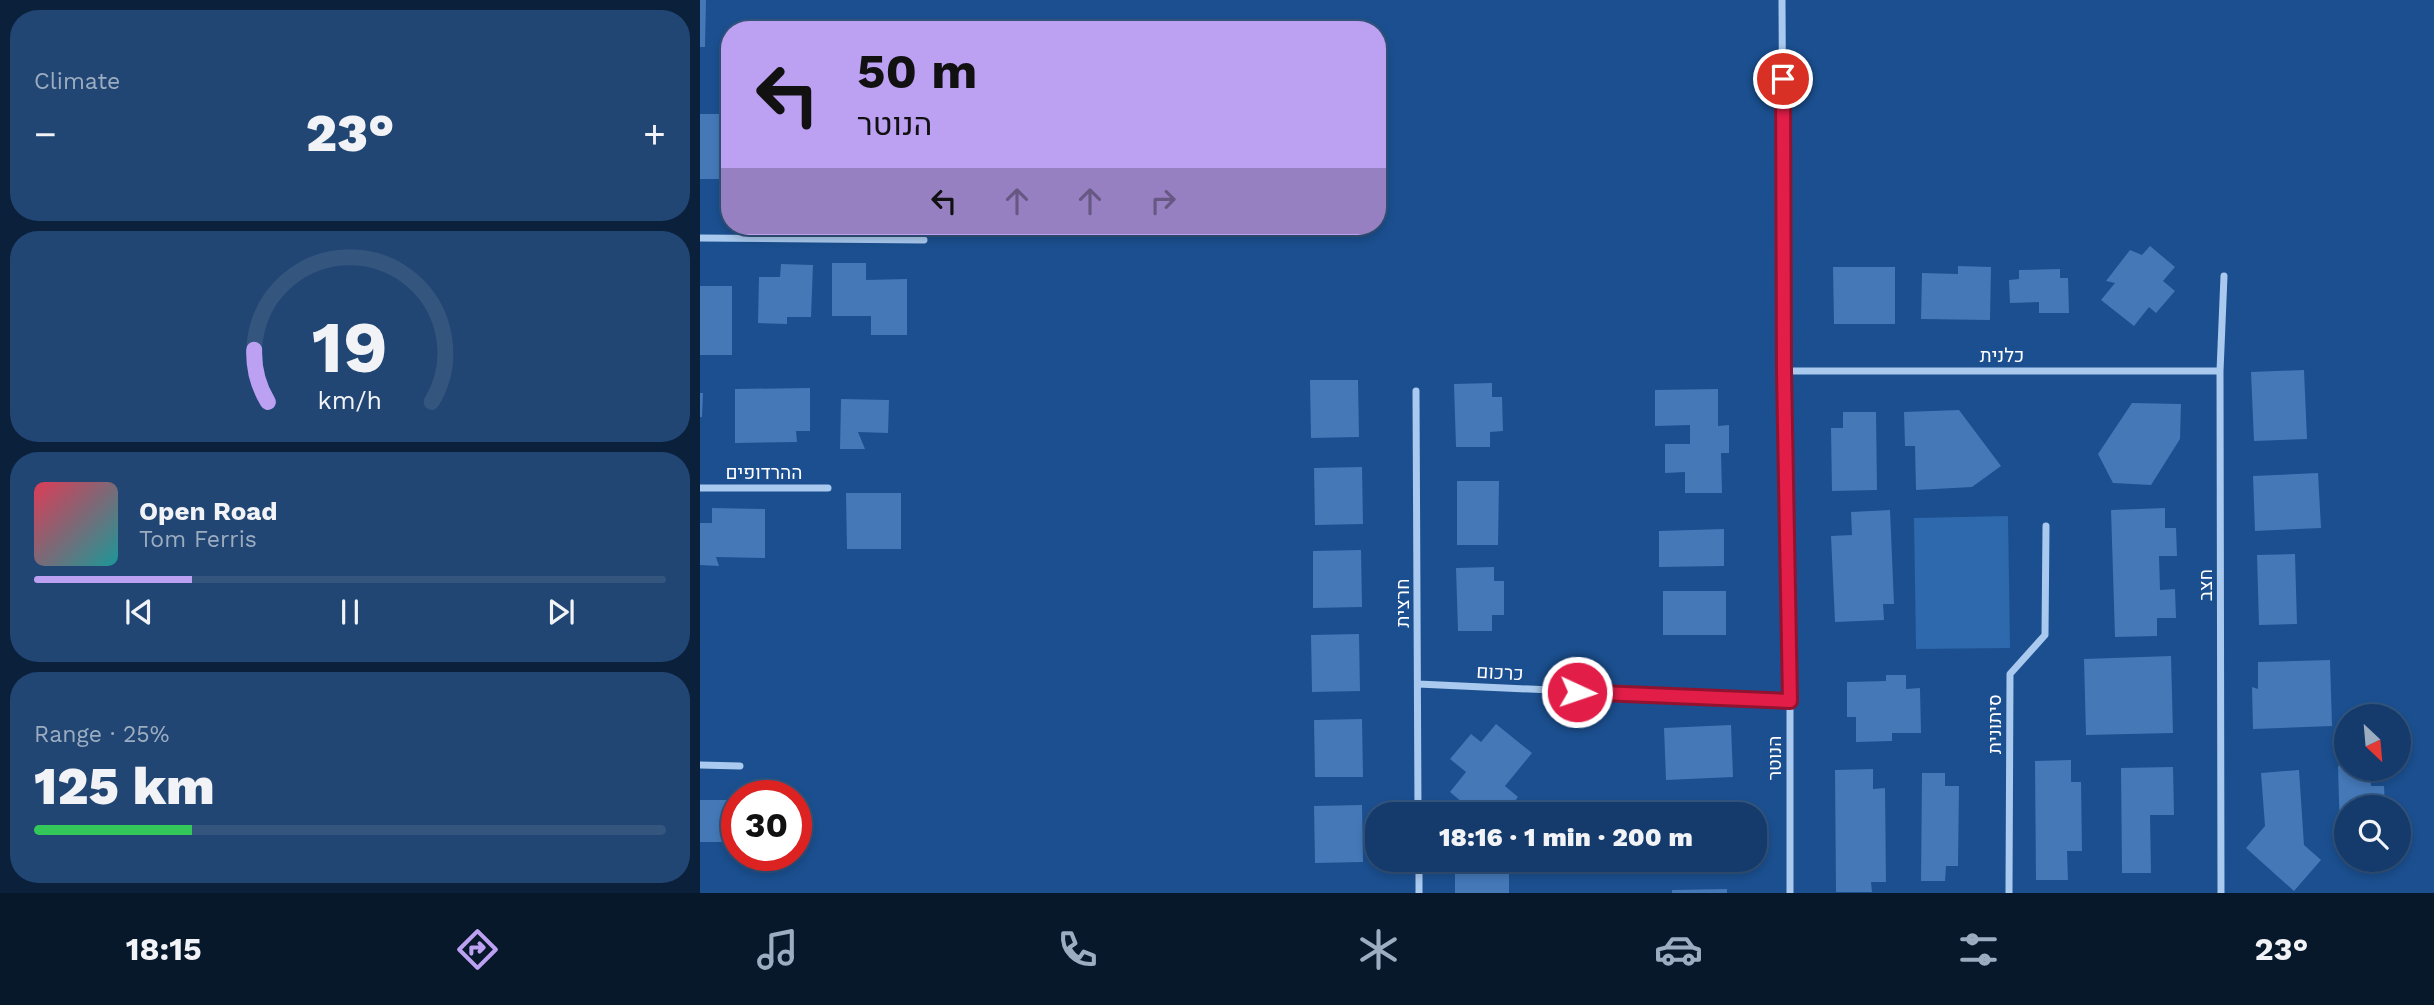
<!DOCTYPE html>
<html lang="en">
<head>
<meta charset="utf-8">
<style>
	:root { --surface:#143b6b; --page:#214673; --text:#f1f3f6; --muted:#9dadc1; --line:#33557e; --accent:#bca0f2 }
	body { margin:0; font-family:"Work Sans",Heebo,sans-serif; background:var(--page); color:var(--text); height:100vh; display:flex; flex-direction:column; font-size:26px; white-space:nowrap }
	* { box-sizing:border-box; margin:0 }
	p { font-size:23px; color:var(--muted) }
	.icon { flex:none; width:38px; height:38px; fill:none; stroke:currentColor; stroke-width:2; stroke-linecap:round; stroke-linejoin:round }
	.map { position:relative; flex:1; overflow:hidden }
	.side { display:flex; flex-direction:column; gap:10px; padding:10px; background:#0b203b; width:700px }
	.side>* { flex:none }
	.hud { position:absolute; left:21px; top:21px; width:665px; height:214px; border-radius:28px; box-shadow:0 4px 10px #0003,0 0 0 2px var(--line); background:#bca0f2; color:#111; overflow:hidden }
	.needle { width:46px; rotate:154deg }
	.tools { position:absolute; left:1634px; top:704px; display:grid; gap:14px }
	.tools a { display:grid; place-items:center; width:77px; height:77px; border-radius:50%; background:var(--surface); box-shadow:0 4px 10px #0003,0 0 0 2px var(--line); font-size:35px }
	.speed { position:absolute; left:21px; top:780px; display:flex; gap:14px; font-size:35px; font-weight:700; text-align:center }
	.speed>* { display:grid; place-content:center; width:91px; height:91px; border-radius:50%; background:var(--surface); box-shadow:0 4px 10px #0003,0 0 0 2px var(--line); line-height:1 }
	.speed .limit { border:10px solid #d22; background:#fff; color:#111 }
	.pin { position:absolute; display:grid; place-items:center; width:60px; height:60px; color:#fff; margin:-30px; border:4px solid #fff; border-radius:50%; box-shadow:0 2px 7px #0007 }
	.me { position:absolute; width:77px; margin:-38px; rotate:93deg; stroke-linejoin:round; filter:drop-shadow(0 0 5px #0008) }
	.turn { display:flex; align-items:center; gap:24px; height:147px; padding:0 21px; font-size:32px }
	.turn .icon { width:91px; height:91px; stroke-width:2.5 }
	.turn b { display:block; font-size:49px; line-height:60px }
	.lanes { display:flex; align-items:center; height:66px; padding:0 21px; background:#0003; justify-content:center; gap:35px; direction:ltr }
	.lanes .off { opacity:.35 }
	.big { font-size:52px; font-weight:800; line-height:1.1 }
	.side .card { flex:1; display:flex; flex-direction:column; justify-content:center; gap:10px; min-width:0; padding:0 24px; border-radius:28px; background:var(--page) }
	.side .dial { align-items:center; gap:0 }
	.dial svg { height:182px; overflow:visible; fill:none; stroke:var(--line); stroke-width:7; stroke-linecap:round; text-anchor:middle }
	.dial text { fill:var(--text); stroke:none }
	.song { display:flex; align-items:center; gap:21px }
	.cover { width:84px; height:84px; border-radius:10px; background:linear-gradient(135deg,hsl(350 70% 55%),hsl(180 70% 35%)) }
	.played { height:7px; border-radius:4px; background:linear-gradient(90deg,var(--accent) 25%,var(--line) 25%) }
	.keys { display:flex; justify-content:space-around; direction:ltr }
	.heat { display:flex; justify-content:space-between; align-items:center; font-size:38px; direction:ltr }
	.charge { height:10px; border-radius:5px; background:linear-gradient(90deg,#34c759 25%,var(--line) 0) }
	.trip { position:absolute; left:665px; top:802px; width:402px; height:70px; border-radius:28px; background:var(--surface); box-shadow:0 4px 10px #0003,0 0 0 2px var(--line); font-weight:800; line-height:70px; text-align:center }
	.dock { display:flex; height:112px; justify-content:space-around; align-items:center; background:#08182b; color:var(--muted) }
	.dock .icon { width:49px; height:49px }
	.dock .active { color:var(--accent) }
	.dock b { font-size:32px; color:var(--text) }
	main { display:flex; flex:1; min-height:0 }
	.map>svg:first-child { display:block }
</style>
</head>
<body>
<main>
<section class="side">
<div class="card"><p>Climate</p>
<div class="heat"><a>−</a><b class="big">23°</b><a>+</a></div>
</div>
<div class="card dial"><svg viewBox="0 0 100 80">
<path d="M14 69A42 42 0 1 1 86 69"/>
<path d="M14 69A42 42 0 0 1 8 46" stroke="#bca0f2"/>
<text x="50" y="56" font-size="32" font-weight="700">19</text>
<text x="50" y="72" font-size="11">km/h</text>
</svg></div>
<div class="card">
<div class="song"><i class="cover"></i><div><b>Open Road</b><p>Tom Ferris</p></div></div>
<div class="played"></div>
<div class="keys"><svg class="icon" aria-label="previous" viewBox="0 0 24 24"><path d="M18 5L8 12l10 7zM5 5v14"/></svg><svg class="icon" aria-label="pause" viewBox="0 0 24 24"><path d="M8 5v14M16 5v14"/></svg><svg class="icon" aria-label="next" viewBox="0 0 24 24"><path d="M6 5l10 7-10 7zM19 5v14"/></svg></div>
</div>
<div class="card"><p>Range · 25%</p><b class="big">125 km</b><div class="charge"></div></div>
</section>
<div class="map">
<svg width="1734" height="893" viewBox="0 0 1734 893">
	<rect width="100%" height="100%" fill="#1b4f8f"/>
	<path fill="#2e69ad" d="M1308,516L1310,648L1216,649L1214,518Z"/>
	<path fill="#4478b7" d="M0,0H6L5,47H0Z
		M0,114H22L21,179H0Z
		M1450,246L1475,267L1463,281L1475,291L1456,313L1449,307L1434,326L1401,300L1415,283L1406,281L1430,250L1442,255Z
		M132,263H166V280L207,279V335H171V316H132Z
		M81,264L113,265L111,317H87V324L58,323L59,277H80Z
		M1258,266L1291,267L1290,320L1221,319L1222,273L1258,274Z
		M1133,267H1195V324H1134Z
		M1360,269V278H1368L1369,313H1339V302L1310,303L1309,280L1319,279V270Z
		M0,286H32V355H0Z
		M1604,370L1607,439L1554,441L1551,372Z
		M610,380H658L659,437L611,438Z
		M792,383V397H802L803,431L790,432V447H756L754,384Z
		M110,388V431H96L97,442L35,443V389Z
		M1018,389V426L1029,425V453H1021L1022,493H985V472L965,473V444H990V425L955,426V390Z
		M0,393H3L2,417H0Z
		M141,399L189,400L188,433L158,432L165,449H140Z
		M1432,403L1481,404L1480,439L1451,485L1413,483L1398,454Z
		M1259,410L1301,466L1272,487L1216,490L1215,446H1205L1204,412Z
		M1143,412H1176L1177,490L1132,491L1131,428H1143Z
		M662,467L663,524L615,525L614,468Z
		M1618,473L1621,528L1555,531L1553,476Z
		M757,481H799L798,545H757Z
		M146,493H201V549H147Z
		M12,508L65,509V558L16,557L19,566L0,565V523H12Z
		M1465,508V528H1476L1477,556H1459L1460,590L1475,589L1476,618H1457V636L1415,637L1411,510Z
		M1190,510L1194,604H1183L1184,620L1135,622L1131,536L1152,535L1151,512Z
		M1024,529V566L959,567V531Z
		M661,550L662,607L613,608V551Z
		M1595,554L1597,624L1559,625L1557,555Z
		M794,567V581H804V615H792V631H758L756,568Z
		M963,591H1026V635H963Z
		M659,634L660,691L612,692L611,635Z
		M1471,656L1473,733L1386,735L1384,659Z
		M1630,660L1632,726L1553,729L1552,687L1558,689V662Z
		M1186,675H1206V689L1220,688L1221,733H1192V741L1156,742V717H1147V682L1186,681Z
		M662,719L663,777H615L614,720Z
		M796,724L832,753L805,786L818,797L805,814H776L750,792L766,772L750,759L771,734L781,742Z
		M1031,725L1033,777L966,780L964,728Z
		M1371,760V782H1381L1382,851H1367L1368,880H1336L1335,761Z
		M1647,765V768H1670L1671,786H1684L1685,807H1647V835H1640L1638,766Z
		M1473,767L1474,815H1450L1451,873H1422L1421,768Z
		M1173,769V789L1185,788L1186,882H1171L1172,892H1136L1135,770Z
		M1599,770L1604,845L1621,860L1594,891L1546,848L1565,826L1561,773Z
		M1222,773H1245V786H1259L1258,866H1246L1245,881H1221Z
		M0,800H27V842H0Z
		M662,805L663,862L615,863L614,806Z
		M971,809H1021V814H971Z
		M755,859H809V893H755Z
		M971,859H1022V872H971Z
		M1647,859H1694V862L1647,864Z
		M1027,889V893H972V890Z"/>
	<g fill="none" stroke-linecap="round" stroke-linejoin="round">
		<path stroke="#a9c9ee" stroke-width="7" d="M1082,0L1084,371L1090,701V893
			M0,238L224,240
			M1084,371H1520
			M716,391L718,814
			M0,488H128
			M718,684L1090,701
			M0,765L40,766
			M719,859V893
			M1309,893L1310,674L1345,635L1346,526
			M1521,893L1520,371L1524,276"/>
	</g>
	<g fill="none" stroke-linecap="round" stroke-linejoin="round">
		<g stroke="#92132f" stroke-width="18">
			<path id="route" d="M877,692L1090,701L1084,371L1083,79"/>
		</g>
		<use href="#route" stroke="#e11d48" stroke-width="12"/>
	</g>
	<g text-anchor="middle" stroke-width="7" stroke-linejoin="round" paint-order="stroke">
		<g font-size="19" fill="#fff" stroke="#1b4f8f">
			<text x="1302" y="362">כלנית</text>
			<text x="64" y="479">ההרדופים</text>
			<text transform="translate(1505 585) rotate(-90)" y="7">חצב</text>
			<text transform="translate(702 603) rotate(-90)" y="7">חרצית</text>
			<text transform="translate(800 672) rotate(3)" y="7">כרכום</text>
			<text transform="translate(1294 724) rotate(-90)" y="7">סיתונית</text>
			<text transform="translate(1074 758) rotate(-90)" y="7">הנוטר</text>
		</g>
	</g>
</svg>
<div class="tools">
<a><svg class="needle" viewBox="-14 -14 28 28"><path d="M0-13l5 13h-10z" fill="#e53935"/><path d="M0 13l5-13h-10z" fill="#9dadc1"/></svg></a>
<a><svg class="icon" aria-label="search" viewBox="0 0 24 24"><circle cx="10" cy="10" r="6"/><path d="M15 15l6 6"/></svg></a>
</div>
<div class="speed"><div class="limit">30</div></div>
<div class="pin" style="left:1083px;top:79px;background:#d93025"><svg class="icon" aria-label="arrive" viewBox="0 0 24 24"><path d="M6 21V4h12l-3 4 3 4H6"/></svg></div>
<svg class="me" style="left:877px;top:692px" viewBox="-20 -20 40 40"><circle r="17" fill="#e11d48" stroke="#fff" stroke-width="3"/><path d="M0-11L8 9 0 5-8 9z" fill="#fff"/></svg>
<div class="trip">18:16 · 1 min · 200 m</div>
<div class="hud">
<div class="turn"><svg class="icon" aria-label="left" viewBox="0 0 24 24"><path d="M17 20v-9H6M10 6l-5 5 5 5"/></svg><div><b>50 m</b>הנוטר</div></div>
<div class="lanes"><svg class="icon" aria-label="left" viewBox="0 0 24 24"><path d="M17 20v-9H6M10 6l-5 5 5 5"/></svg><svg class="icon off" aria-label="ahead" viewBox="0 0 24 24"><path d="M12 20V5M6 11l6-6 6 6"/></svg><svg class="icon off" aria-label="ahead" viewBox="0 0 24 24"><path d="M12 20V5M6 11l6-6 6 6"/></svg><svg class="icon off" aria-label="right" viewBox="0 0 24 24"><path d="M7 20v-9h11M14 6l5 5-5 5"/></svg></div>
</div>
</div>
</main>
<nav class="dock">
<b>18:15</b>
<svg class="icon active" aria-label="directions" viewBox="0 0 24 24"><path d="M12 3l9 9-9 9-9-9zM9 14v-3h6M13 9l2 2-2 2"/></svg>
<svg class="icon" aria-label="music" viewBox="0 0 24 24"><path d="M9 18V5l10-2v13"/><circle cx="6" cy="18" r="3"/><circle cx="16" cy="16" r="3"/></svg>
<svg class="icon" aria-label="phone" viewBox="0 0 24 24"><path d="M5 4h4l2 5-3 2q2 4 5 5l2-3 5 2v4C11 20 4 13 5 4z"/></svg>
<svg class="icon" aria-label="climate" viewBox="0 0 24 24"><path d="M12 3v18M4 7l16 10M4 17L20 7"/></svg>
<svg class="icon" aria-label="car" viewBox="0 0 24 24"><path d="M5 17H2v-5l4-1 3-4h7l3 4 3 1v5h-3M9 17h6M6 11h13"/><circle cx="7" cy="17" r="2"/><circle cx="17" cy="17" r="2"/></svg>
<svg class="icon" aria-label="filters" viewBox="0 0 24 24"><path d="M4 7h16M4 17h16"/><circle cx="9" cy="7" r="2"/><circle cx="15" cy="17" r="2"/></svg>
<b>23°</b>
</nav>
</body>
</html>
